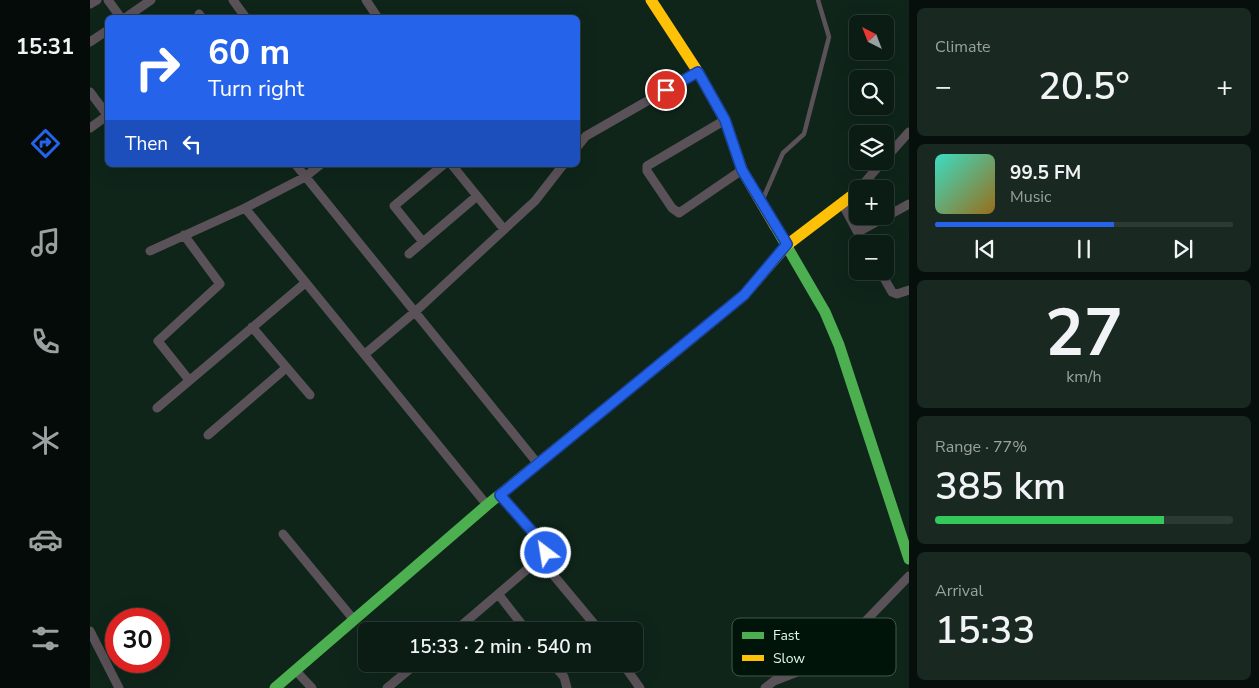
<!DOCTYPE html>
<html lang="en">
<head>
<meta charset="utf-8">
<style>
	:root { --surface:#0b1c14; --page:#192922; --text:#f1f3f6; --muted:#9aa1a0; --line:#2b3a34; --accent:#2563eb }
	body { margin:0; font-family:"Nunito Sans",sans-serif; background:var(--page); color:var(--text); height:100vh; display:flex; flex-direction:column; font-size:19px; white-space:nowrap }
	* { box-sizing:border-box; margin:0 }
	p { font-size:16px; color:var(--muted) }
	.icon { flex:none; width:28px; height:28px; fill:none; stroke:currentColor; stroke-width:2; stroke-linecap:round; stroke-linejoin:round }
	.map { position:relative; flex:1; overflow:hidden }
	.panel { display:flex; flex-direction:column; gap:8px; padding:8px; background:#060f0b; width:350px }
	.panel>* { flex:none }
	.top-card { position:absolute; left:15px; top:15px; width:475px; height:152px; border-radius:8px; box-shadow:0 5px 20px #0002,0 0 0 1px var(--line); background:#2563eb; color:#fff; overflow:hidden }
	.needle { width:32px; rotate:318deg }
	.tools { position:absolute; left:759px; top:15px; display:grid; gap:10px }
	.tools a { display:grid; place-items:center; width:45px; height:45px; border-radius:8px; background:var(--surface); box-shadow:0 5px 20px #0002,0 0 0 1px var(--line); font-size:25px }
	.speed { position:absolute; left:15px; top:608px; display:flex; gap:10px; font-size:25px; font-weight:700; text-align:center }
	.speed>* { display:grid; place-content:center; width:65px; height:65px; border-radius:50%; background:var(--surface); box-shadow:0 5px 20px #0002,0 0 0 1px var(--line); line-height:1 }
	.speed .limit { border:8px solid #d22; background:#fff; color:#111 }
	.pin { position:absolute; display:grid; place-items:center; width:42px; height:42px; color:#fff; margin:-21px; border:2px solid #fff; border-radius:50%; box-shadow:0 1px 5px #0007 }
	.me { position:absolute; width:55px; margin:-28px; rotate:329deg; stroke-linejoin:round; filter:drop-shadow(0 0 4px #0008) }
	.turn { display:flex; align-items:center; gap:18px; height:105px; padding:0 20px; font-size:22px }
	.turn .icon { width:65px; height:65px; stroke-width:2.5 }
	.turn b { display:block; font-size:35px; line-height:42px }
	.then { display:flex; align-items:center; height:48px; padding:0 20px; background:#0003; gap:10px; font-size:19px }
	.big { font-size:38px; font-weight:600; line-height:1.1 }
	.panel .tile { flex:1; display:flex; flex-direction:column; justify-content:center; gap:8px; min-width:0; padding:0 18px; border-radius:8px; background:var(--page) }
	.panel .dial { align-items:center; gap:0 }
	.dial b { font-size:65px; line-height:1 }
	.song { display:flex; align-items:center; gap:15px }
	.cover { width:60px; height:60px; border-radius:8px; background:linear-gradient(135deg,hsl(170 70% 55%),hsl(40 70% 35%)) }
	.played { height:5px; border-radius:2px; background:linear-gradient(90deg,var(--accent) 60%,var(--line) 60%) }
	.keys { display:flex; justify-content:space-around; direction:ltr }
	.heat { display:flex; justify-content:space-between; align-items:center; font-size:28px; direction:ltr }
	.charge { height:8px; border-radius:4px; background:linear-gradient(90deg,#34c759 77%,var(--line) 0) }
	.trip { position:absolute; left:268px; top:622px; width:285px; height:50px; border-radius:8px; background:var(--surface); box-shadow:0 5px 20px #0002,0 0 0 1px var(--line); font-weight:600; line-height:50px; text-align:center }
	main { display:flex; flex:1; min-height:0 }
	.tabs { display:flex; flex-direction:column; width:90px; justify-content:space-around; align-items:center; background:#040b08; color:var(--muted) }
	.tabs .icon { width:35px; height:35px }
	.tabs .selected { color:var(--accent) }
	.tabs b { font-size:22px; color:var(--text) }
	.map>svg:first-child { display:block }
</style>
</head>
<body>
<main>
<nav class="tabs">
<b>15:31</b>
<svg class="icon selected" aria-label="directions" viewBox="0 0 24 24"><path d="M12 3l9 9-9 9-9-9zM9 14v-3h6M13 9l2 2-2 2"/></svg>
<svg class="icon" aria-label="music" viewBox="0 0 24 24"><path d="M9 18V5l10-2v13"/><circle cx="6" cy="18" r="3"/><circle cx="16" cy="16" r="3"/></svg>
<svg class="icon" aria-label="phone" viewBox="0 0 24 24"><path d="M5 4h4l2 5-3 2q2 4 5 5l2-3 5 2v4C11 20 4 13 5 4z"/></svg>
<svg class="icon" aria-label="climate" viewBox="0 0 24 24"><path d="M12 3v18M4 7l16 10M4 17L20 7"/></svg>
<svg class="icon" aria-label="car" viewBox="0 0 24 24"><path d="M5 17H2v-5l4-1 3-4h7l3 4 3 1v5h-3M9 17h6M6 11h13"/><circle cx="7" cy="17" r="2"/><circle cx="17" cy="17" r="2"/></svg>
<svg class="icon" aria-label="filters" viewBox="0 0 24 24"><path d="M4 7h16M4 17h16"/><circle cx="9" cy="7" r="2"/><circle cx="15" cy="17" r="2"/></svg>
</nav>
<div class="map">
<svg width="819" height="688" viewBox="0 0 819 688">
	<rect width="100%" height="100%" fill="#0f251a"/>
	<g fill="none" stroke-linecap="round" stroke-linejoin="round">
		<path stroke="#5a5258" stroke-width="4.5" d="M672,201L693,153L714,134L739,37L728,0"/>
		<path stroke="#5a5258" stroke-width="9" d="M18,0L31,18
			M143,0L156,18
			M276,0L288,18
			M0,4L7,0
			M109,14L112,18
			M35,18L61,0
			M0,42L18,30
			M0,92L18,116
			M635,120L557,166V171L582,208L589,213L652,170
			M0,128L18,115
			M488,146L496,136L608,72
			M795,159L819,132
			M206,165L448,464
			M362,165L413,228
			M769,189L793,161
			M752,203L774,244
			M155,208L397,505
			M768,232L819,204
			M94,235L130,284L68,341L99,380
			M333,242L304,206L353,165
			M60,251L155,208L215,177L230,165
			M319,254L387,196
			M790,271L802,292L807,294L819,290
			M162,327L220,395
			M275,354L326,311L445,201L473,165
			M67,408L215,283
			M118,435L196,368
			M193,534L264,620
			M450,559L510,631
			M409,595L437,631
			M0,631L29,688
			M365,631L456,553L455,546L410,495
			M463,664L474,677L477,688
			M533,664L550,688
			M206,671L222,688
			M297,688L326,664
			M675,688L684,681L738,660L819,576"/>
		<path stroke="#4caf50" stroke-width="11" d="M685,226L735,312L749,345L819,559
			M185,688L397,505L575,360"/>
		<path stroke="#ffc107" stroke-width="11" d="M561,0L608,72L635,120L652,170L685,226
			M575,360L654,295L697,245L768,191"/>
	</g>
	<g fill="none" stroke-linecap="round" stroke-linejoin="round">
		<g stroke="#184099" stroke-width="12">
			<path id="route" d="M456,553L455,546L410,495L654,295L697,244L652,170L635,120L608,72L576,90"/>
		</g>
		<use href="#route" stroke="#2563eb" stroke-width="9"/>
	</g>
	<rect x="642" y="618" width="164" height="58" rx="8" fill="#011409" stroke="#44594c" stroke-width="1"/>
	<rect x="652" y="632" width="22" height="7" fill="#4caf50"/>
	<rect x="652" y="655" width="22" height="6" fill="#ffc107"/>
	<g font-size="14" fill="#dffae8">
		<text x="683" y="640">Fast</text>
		<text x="683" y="663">Slow</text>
	</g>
</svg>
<div class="tools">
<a><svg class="needle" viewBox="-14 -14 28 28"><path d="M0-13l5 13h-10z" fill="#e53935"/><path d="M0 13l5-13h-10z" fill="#9aa1a0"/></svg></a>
<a><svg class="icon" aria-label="search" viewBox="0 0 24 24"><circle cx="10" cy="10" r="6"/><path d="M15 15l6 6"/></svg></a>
<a><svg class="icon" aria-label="layers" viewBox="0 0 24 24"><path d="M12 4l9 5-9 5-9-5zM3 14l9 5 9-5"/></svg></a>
<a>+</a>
<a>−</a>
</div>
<div class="speed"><div class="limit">30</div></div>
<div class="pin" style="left:576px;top:90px;background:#d93025"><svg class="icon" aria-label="arrive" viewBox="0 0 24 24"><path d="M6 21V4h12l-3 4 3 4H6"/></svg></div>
<svg class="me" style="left:456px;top:553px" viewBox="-20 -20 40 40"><circle r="17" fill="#2563eb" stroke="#fff" stroke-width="3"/><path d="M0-11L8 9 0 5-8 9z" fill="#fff"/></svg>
<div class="trip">15:33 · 2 min · 540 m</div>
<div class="top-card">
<div class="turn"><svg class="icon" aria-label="right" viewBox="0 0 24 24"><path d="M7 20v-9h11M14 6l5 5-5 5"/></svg><div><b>60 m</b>Turn right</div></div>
<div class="then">Then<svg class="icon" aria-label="left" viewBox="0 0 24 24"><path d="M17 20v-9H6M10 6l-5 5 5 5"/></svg></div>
</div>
</div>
<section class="panel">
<div class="tile"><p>Climate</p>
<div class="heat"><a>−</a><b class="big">20.5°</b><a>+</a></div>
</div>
<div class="tile">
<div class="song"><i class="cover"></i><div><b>99.5 FM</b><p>Music</p></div></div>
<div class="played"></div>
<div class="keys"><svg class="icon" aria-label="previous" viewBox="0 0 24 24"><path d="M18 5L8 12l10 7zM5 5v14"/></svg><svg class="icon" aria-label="pause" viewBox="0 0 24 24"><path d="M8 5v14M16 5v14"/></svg><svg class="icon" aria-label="next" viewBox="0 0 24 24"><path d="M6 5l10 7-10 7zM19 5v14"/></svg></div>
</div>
<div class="tile dial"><b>27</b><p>km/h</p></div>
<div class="tile"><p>Range · 77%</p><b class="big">385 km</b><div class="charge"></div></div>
<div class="tile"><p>Arrival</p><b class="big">15:33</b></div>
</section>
</main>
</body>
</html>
